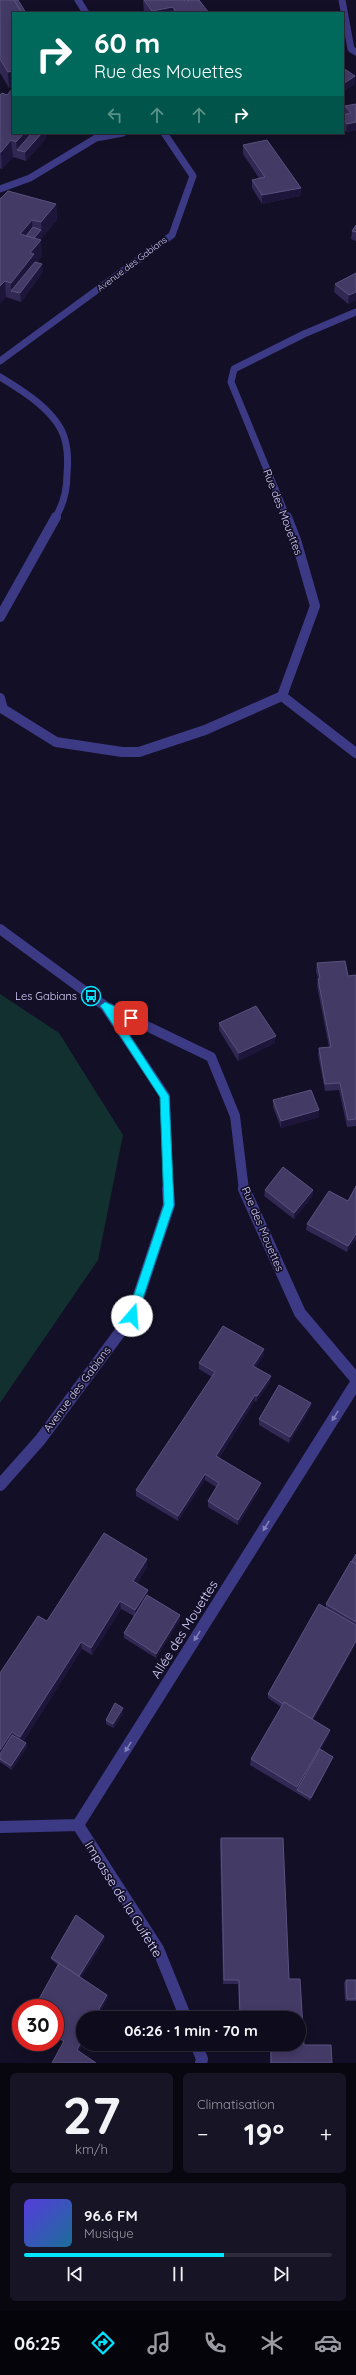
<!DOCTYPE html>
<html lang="fr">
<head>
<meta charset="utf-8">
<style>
	:root { --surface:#0e0b1c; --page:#171425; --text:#f1f3f6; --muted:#9b9ba3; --line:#2e2b3b; --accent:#00e5ff }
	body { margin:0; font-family:Quicksand,sans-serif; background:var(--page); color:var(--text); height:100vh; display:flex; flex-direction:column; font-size:15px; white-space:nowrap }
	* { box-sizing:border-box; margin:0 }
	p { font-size:13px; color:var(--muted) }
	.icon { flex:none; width:22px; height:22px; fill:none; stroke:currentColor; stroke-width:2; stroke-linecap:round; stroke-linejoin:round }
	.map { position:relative; height:2063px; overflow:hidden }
	.details { display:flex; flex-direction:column; gap:10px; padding:10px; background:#08060f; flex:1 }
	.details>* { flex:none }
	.banner { position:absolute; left:12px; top:12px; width:332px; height:122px; border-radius:0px; box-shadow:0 2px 10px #0003,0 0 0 1px var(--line); background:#00695c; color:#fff; overflow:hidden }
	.speed { position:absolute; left:12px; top:1999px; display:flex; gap:8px; font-size:20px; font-weight:700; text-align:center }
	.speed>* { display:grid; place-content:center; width:52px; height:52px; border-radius:50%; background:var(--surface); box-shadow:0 2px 10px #0003,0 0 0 1px var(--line); line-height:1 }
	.speed .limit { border:6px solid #d22; background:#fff; color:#111 }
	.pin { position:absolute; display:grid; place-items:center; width:34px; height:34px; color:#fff; margin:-17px; border-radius:8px; box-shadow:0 2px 6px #0006 }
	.me { position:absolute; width:44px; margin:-22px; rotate:18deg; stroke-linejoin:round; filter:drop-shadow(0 0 3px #0008) }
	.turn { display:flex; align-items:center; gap:14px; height:84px; padding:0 16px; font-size:18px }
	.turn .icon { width:52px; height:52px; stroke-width:2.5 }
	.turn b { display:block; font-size:28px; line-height:34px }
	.lanes { display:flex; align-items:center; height:38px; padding:0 16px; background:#0003; justify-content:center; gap:20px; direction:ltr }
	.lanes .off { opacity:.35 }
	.big { font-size:30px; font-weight:800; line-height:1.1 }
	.details .card { flex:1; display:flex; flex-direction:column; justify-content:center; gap:6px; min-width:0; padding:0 14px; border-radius:6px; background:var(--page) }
	.details .dial { align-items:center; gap:0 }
	.dial b { font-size:52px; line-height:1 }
	.song { display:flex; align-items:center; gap:12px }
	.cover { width:48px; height:48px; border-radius:6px; background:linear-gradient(135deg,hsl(250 70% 55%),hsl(200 70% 35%)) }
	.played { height:4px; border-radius:2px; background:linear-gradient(90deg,var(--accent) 65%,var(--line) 65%) }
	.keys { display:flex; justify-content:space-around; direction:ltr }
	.heat { display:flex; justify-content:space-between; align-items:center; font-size:22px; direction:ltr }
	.details .tiles { flex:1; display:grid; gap:10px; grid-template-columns:1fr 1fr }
	.card:last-child { grid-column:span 2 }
	.trip { position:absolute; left:76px; top:2011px; width:230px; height:40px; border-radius:20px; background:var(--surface); box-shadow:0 2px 10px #0003,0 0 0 1px var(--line); font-weight:800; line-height:40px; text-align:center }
	.tabs { display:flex; height:64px; justify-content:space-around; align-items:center; background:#06040b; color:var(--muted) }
	.tabs .icon { width:28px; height:28px }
	.tabs .current { color:var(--accent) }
	.tabs b { font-size:18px; color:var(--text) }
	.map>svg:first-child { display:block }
</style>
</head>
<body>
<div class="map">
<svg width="356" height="2063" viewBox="0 0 356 2063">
	<rect width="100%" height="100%" fill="#130f26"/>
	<path fill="#12302f" d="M0,994L59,1033L123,1135L98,1260L0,1403Z"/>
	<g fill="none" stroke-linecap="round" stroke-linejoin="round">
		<path stroke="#3d3a85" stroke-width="7" d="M78,0L86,13
			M342,0L351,49L356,52
			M0,189L30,178L96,138L123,133
			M0,361L172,235L193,176L164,133
			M0,377C23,391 58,412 65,440C68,451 68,463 67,474C67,491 64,504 55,518
			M287,518L231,382L234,369L304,334L356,312"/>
		<path stroke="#3d3a85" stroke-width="10" d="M287,517L296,540L315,606L282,696L356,753
			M0,617L56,517
			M0,698L3,709L56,742L122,752H139L205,730L282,696
			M0,929L105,1006L165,1096L168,1190
			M105,1006L211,1057L235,1116L244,1190"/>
		<path stroke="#3d3a85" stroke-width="12" d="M244,1189L300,1313L356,1379
			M0,1485L40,1440L132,1316L169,1205L168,1189
			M78,1825L158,1949L186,2018
			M0,1827L78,1825L356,1383
			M196,2044L202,2059L201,2063"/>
	</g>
	<path fill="#312854" d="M0,0L13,13V88H9L0,73Z
		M143,0H184L185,1L209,13H144Z
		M0,95H7L47,137L26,161L13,157L2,169L0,168Z
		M356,104V130L346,132L343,129V115H345V106Z
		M243,145L301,188L300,196L262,204L252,188V180L259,178L243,154Z
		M0,199L56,204L57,220L40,240L42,256L37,262L43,272L21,302L6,297L0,304Z
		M356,225V241L351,239L352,231Z
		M356,273V300L348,304L334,292L335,284Z
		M317,963L348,976L356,975V1126L347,1127L339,1090L325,1091L318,1055L319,1048L329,1047L317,986L318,979L316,971Z
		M219,1023L275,1043L238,1061L219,1030Z
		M273,1100L319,1117L281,1128L273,1107Z
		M356,1187V1241L355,1240L347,1252L306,1230L307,1224L348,1201Z
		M265,1190H313L312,1197L294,1219L264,1196Z
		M264,1355L256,1367L270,1382L256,1402L255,1401L219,1458L260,1489L238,1525L208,1507V1501L216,1487L205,1480L178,1521L136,1496V1490L212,1377L199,1369V1363Z
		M311,1403L310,1409L289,1443L259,1425V1419Z
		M356,1554V1643L313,1720L330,1730L328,1736L321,1749L333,1757L331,1761L310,1801L250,1765L251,1759L281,1707L268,1698V1694L326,1608V1604Z
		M147,1559V1567L137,1583L148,1590V1596L180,1615V1620L156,1658L124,1638V1633L134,1616L121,1609L92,1655L82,1649L23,1742L26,1743L27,1747L12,1770L0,1762V1673L47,1621Z
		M123,1713L114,1728L106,1724V1720Z
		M221,1838H283L289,1979H300L304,2045H331L332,2063H270V2049L240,2050V2044H299V2018H239L238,1984H223L220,1843Z
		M105,1939L81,1978L107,1995L108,1998L79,2051L55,2037V2008L58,1965L52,1960L51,1958Z
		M346,1980H356V2001H345L344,1983Z"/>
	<path fill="#1d163a" d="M173,7V13H152V11Z
		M12,71L13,88H9L8,72Z
		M355,76V84L343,92V84Z
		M356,122V130L346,132L347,124Z
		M24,133H39L17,150L16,142Z
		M42,133H46L47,137L26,161L25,152Z
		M11,140L13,157L2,169L1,152Z
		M301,188L300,196L262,204V195Z
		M56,204L57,220L42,238L41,222Z
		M32,220L33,236L21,241L20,234Z
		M41,230L42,238L29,252V244Z
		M41,240L42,256L11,291V283L30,253Z
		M42,264L43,272L21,302L20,293Z
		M5,281L6,297L0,304V286Z
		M356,292V300L348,304L349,295Z
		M276,1036L275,1043L238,1061L239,1053Z
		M319,1110V1117L281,1128V1121Z
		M313,1190L312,1197L294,1219V1213Z
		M356,1234L355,1240L347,1252L348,1246Z
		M264,1349V1355L253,1372V1366Z
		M271,1376L270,1382L256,1402L257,1396Z
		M255,1395V1401L216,1462V1456Z
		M311,1403L310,1409L289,1443L290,1437Z
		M205,1474V1480L178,1521V1516Z
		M261,1483L260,1489L238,1525V1520Z
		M147,1559V1567L133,1589V1581Z
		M148,1590V1598L136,1618L135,1610Z
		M120,1601L121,1609L92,1655L91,1648Z
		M180,1615V1620L156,1658V1654Z
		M356,1641V1643L310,1725L311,1721Z
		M81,1642L82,1649L22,1744L20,1737Z
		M123,1708V1713L114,1728L113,1724Z
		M330,1730L328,1736L298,1790H297V1787Z
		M12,1732L13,1739L0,1759V1750Z
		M26,1743L27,1747L12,1770L11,1766Z
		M333,1757L331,1761L310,1801L311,1798Z
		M104,1936L105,1939L80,1980L79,1977Z
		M107,1995L108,1998L97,2018H94Z
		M83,2038V2044L78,2053L77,2050Z"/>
	<path fill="#433a66" stroke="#5a527e" d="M0,0H14L22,13H13V73L12,71L8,72L0,59Z
		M14,0H18L26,13H22Z
		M144,0H184L185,1L191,0H199L209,13H177L173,7L152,11Z
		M343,68L355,76L343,84Z
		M13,88V133H24L16,142L11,140L1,152H0V95L2,93L7,95Z
		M356,104V122L347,124L343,119V115L351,113L345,106Z
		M32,133H42L25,152L17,150Z
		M267,140L301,188L262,195L252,180L265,177L243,145Z
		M8,191L56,204L41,222L32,220L20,234L41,240L30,253L34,254L11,283L5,281L0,286V199Z
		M356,225V232L352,231Z
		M33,227L41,230L34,238L26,236Z
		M35,262L42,264L20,293L11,291Z
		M356,273V292L349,295L335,284Z
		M345,961L348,976L356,975V1119L348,1120L340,1083L325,1084L319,1048L331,1047L318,979L320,978L317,963Z
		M256,1006L276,1036L239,1053L219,1023Z
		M311,1090L319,1110L281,1121L273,1100Z
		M283,1167L313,1190L294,1213L265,1190Z
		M356,1186V1234L348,1246L307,1224L329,1191L348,1201Z
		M223,1326L264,1349L253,1366L271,1376L257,1396L255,1395L216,1456L261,1483L238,1520L208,1501L219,1483L205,1474L178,1516L136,1490L215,1372L199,1363Z
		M279,1385L311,1403L290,1437L259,1419Z
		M104,1533L147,1559L133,1581L148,1590L135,1610L120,1601L91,1648L81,1642L20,1737L12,1732L0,1750V1673L38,1616L47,1621Z
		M356,1554V1564L352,1561Z
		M351,1561L356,1564V1622L326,1604Z
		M147,1595L180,1615L156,1654L124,1633Z
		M319,1604L356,1625V1641L312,1719L284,1702L283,1704L268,1694Z
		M284,1702L330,1730L297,1787L251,1759Z
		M115,1703L123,1708L113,1724L106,1720Z
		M12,1735L26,1743L11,1766L0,1759V1754Z
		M320,1749L333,1757L311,1798L297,1790Z
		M221,1838H283L289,1979H300L304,2045H331L332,2063H271V2046L240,2047V2044H299V2018H240L239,1980H224Z
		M76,1915L104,1936L79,1976L51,1958Z
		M59,1963L107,1995L94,2018H83V2038L77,2050L96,2063H52L64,2041L55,2035V2008H34Z
		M346,1980H356V1999H347Z"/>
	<defs><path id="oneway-solid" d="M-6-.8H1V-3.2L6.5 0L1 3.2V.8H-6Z"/></defs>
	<g fill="#837fbc">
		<use href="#oneway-solid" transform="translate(335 1416) rotate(122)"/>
		<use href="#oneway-solid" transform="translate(266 1526) rotate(122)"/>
		<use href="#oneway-solid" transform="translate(197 1636) rotate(122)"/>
		<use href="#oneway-solid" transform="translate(128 1747) rotate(122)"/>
	</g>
	<path fill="#00e5ff" stroke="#0095a6" d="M105,1002L135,1016V1021L131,1022L116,1015L169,1096L174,1205L137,1316L132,1321L127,1316L164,1205L160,1097L102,1008L100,1006Z"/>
	<defs>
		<g id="bus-ring" transform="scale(1)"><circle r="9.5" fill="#130f26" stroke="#00e5ff" stroke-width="1.5"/><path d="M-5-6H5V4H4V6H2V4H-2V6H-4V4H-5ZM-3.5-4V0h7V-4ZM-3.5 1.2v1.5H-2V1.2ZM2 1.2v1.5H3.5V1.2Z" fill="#00e5ff"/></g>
	</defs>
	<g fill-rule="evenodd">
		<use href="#bus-ring" x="91" y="996"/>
	</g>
	<g text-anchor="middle" stroke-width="3.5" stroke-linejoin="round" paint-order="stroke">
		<g font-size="9" fill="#d9d4ff" stroke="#130f26">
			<text transform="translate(132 264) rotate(-37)" y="3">Avenue des Gabians</text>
		</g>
		<g font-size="11" fill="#d9d4ff" stroke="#130f26">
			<text transform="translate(283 512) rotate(69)" y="4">Rue des Mouettes</text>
			<text transform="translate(263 1229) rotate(67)" y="4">Rue des Mouettes</text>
			<text transform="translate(77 1389) rotate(-53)" y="4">Avenue des Gabians</text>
		</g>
		<g font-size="11" fill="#d9d4ff" stroke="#130f26" text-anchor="end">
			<text x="77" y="1000">Les Gabians</text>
		</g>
		<g font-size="13" fill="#d9d4ff" stroke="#130f26">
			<text transform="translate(184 1629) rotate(-58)" y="5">Allée des Mouettes</text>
			<text transform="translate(124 1899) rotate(58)" y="5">Impasse de la Guifette</text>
		</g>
	</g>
</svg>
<div class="speed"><div class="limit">30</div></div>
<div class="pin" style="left:131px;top:1018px;background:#d93025"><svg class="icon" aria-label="arrive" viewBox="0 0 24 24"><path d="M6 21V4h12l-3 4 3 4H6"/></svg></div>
<svg class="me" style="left:132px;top:1316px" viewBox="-20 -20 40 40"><circle r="19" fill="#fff"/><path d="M0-13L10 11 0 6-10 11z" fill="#00e5ff"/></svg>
<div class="trip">06:26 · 1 min · 70 m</div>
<div class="banner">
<div class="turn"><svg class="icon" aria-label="right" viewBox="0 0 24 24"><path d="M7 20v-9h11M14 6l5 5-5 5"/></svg><div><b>60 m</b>Rue des Mouettes</div></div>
<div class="lanes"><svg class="icon off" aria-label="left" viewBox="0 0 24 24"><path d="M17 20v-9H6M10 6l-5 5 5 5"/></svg><svg class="icon off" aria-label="ahead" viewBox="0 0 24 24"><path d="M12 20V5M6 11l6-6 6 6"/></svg><svg class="icon off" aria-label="ahead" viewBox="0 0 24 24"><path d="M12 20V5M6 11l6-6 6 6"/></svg><svg class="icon" aria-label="right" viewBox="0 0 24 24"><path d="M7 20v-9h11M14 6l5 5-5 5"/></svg></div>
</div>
</div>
<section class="details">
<div class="tiles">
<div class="card dial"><b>27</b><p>km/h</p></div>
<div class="card"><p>Climatisation</p>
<div class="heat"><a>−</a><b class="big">19°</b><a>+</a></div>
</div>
<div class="card">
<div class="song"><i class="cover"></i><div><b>96.6 FM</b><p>Musique</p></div></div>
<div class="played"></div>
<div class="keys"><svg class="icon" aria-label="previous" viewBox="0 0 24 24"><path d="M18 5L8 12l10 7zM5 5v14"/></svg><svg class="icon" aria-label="pause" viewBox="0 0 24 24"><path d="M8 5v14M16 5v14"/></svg><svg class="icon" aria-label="next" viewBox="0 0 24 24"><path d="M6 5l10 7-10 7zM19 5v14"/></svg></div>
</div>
</div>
</section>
<nav class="tabs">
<b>06:25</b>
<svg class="icon current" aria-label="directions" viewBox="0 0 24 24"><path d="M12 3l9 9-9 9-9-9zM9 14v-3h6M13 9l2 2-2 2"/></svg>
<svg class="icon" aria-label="music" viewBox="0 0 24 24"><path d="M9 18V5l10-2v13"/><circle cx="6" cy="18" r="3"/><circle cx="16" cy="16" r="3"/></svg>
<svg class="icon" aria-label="phone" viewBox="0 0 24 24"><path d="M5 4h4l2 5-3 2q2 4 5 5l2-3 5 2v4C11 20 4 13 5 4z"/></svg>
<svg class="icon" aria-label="climate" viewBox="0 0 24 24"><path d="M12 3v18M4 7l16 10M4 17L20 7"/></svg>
<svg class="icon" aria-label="car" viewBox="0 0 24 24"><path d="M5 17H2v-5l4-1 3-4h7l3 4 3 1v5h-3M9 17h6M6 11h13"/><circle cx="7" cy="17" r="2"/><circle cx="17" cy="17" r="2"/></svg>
</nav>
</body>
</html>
